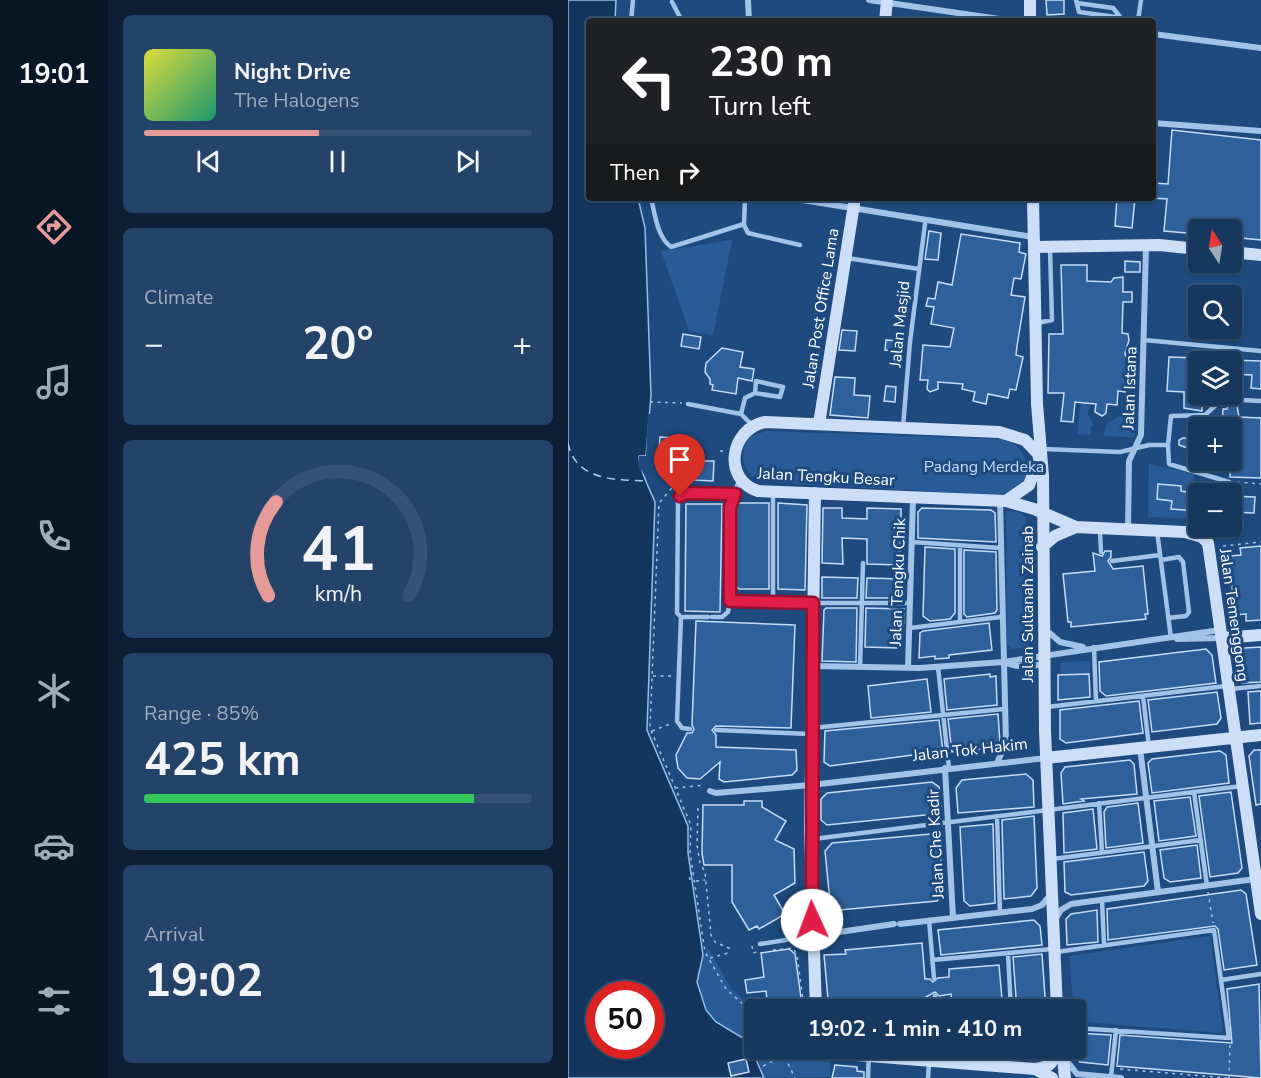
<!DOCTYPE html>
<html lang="en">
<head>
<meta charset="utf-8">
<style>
	:root { --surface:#16385f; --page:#234368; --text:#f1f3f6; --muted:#9eacbd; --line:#355274; --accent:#e69b98 }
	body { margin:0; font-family:"Nunito Sans",sans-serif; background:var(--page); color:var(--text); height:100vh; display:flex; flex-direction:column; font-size:22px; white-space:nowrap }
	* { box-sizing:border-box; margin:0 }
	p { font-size:20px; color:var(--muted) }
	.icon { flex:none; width:33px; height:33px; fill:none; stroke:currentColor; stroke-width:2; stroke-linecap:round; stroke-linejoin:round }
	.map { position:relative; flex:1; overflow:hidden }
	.sheet { display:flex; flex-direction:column; gap:15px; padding:15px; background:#0c1f34; width:460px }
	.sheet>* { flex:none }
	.banner { position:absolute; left:18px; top:18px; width:570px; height:183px; border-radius:6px; box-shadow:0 2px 4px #0004,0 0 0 2px var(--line); background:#202124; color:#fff; overflow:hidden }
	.needle { width:39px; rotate:348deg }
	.controls { position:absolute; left:620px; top:219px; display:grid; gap:12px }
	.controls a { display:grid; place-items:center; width:54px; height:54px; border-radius:6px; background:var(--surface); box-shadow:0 2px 4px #0004,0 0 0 2px var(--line); font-size:30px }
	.speed { position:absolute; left:18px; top:981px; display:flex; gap:12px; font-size:30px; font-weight:700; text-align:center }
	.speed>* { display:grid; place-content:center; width:78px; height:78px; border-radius:50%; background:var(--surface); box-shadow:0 2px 4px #0004,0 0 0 2px var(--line); line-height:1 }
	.speed .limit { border:9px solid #d22; background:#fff; color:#111 }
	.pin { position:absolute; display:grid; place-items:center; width:51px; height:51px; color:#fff; margin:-62px -26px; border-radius:50% 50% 50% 0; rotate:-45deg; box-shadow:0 0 6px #0007 }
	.pin .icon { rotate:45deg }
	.me { position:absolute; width:66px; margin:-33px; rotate:358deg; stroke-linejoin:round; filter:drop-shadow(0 0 4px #0008) }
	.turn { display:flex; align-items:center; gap:21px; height:126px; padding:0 24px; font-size:27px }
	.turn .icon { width:78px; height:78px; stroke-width:2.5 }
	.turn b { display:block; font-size:42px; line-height:51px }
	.then { display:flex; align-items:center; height:57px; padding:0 24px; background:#0003; gap:12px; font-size:22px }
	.big { font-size:45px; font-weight:700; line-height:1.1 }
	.sheet .card { flex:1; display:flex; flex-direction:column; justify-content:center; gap:9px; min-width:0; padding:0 21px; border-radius:9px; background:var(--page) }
	.sheet .dial { align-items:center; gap:0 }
	.dial svg { height:156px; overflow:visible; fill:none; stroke:var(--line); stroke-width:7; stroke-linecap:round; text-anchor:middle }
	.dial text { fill:var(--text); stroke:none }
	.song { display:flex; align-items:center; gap:18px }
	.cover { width:72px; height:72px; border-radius:9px; background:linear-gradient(135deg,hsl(60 70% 55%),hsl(160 70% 35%)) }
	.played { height:6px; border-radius:3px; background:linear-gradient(90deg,var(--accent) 45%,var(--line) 45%) }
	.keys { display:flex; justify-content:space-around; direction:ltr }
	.heat { display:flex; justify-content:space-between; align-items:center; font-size:33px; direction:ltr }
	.charge { height:9px; border-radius:4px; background:linear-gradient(90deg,#34c759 85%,var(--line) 0) }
	.trip { position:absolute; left:176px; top:999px; width:342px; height:60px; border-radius:6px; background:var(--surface); box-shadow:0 2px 4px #0004,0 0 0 2px var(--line); font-weight:700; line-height:60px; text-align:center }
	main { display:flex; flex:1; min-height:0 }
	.tabs { display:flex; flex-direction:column; width:108px; justify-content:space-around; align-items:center; background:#091626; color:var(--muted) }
	.tabs .icon { width:42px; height:42px }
	.tabs .active { color:var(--accent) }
	.tabs b { font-size:27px; color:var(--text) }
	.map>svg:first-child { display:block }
</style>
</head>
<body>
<main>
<nav class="tabs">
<b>19:01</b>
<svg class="icon active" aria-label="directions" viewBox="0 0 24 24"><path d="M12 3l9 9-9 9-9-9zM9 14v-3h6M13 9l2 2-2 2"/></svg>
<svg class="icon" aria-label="music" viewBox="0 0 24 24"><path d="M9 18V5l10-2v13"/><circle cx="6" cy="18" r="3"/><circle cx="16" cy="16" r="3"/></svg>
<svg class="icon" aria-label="phone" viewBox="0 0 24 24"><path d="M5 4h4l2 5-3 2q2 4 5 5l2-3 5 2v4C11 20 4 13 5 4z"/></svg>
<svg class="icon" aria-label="climate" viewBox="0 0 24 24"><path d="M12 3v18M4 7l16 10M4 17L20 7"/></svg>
<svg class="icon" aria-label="car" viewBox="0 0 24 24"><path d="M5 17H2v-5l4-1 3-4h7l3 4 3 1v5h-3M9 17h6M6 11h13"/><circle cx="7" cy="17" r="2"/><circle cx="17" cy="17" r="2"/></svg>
<svg class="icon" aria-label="filters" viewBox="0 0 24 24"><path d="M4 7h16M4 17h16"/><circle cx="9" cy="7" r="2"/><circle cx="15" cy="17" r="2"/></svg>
</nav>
<section class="sheet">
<div class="card">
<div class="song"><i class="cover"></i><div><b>Night Drive</b><p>The Halogens</p></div></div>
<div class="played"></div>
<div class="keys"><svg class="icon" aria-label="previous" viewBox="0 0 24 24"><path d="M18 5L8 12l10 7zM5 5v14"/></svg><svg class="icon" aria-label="pause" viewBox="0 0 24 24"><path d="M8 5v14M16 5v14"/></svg><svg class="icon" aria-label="next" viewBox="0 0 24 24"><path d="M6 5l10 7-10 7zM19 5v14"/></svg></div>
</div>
<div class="card"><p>Climate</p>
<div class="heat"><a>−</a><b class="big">20°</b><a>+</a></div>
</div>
<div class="card dial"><svg viewBox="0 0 100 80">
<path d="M14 69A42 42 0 1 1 86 69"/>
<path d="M14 69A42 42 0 0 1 18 21" stroke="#e69b98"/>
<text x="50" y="56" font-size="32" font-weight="700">41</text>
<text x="50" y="72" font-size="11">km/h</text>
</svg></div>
<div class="card"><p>Range · 85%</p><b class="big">425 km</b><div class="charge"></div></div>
<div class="card"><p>Arrival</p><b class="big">19:02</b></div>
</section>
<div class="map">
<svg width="693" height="1078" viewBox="0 0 693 1078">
	<rect width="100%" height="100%" fill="#1e4a7f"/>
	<path fill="#285b97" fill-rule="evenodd" d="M164,240L145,335L121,331L93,251Z
		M513,402L522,403L520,413L526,426H523V435L509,434Z
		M558,413H568L567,437L535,436L540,422Z
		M198,431L431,439C450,442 458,453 459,471C455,489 443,493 426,495L196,482C175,478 169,452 183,436Z
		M581,464L626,474L624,510L630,511V519L580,517ZM590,484L619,492L618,497H611L610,510L603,509L604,501L589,499Z
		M438,511L451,512L458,517L459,647L444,649L439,645Z
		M522,661V674L493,675L492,664L495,662Z
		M642,936L655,1031L652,1033L507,1021L501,956Z
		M140,948L163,988L186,1010V1048L215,1049L221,1058L262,1060V1077L196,1078C193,1067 187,1048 178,1040C169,1032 155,1029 146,1021C127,1003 124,969 140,948Z"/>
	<path fill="#14355e" stroke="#95bdea" stroke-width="1.5" fill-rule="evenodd" d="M0,0H48L47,21H21V198H70L77,228L83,395L78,456H71C70,467 82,490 87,502L79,730L120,826V853L135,955L129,982L138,1010L148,1022L180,1041L196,1078H0ZM32,994H82V1046H32Z"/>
	<path fill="#1e4a7f" d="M80,414H83L81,457L73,459V465L82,476V483H79V478L70,466L71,456H78Z"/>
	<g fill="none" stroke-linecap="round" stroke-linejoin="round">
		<path stroke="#adccf0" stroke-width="1.5" stroke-dasharray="8 6" stroke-linecap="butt" d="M0,443C7,481 49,480 79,481"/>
	</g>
	<path fill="#2e609c" stroke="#c6dcf6" stroke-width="1.5" d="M478,0H496V14L479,15Z
		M604,130L693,140V240L663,237V230H630V234L596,231L599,199L585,198V183L600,184Z
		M549,198H567L564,228L547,226Z
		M361,231L373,233L370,260L357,259Z
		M393,234L452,243L451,252L458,254L453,279L446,278L443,295L457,297L449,346L448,355L455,357L448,390L442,389L440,398L420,394L418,404L405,401L407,392L394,389L395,384L370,382V389L362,392L359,389L360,380H352L355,345L382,347L386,328L363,324L366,307L358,306L360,298L367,299L370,282L384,285Z
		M557,261L572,262V272H557Z
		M493,265H519V281L543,282L546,278L555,277V292H564V302H555L554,333L560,334L561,340L557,353L560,368L557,392L550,391L549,405L539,404L538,413L534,416L527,412L528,404L507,402L505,422L493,421L496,393H480L481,334H495Z
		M274,330L289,331L287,351L271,350Z
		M115,334L133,337L131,349L113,346Z
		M318,340L333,341L332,352L317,350Z
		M154,348L175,352L172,367L186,369L184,381L170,378L168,394L144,390L145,385L142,384V379L137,372L138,363Z
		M601,357L630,358V401H634V411L616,408V392L599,391Z
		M663,360L693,361V389L683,388L684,375L663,374Z
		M267,377L287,378L286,395L302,396L300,418L262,415Z
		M318,386L328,387L327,402L316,401Z
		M662,398L668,400L671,417L693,418V478L662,477L663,428H654L655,409H659Z
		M626,420H633V428H630V465L621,464L622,449L611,445V440L615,438H623V422Z
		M92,437L117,438L116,463L90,462Z
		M127,461H146L145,481L126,480Z
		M590,484L613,486V491L630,494V511L603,509L604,501L589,499Z
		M663,496L687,497L686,513L663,512Z
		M171,503H201V589H171L168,586V506Z
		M210,503L239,505L237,590L210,589Z
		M118,504H154L152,612L117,611Z
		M255,508H274V518L299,519V508L333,509L332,565L299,564V539L274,538L275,564L254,563Z
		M354,508L423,510L427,513L428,542L350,538V512Z
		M693,546V620L678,621V614L666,615L662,556L673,555L672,548Z
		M357,547L387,549V613L382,619L362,621L355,616Z
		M396,550L428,552L429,610L427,613L399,617L396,614Z
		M537,551H543V557L540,561L545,569L575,566L580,614H577L578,619L503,627V622H500L495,574L527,571L525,553L534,556Z
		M254,577L290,578L289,598H254Z
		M299,578L335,579V598H298Z
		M258,608H289L288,662L254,661L256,610Z
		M298,608L336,609V623L331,622L330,648L297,647Z
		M128,621L227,625L223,728L148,726L144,730L148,735V747L228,750L229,770L224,775L156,782L151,779L152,762L132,779L119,778L110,768L108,755L119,733H124L126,729L124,725Z
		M421,623L424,650L381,655V658L367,659V656L351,658L352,633L355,631Z
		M693,647V682L674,683L672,655L677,648Z
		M638,649L644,655L648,683L538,696L532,691L531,662Z
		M422,674V677L428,676L429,705L379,710L376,679Z
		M521,674L522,697L490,700V675Z
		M359,679L363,712L303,718L300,686Z
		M693,691V723L682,724L680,692Z
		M649,692L653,718L649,724L584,732L580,700Z
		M571,701L575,733L498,743L492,739V710Z
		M430,714L432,743L420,744L421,748L384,752L380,719Z
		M371,720L375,751L262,766L256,762L257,731Z
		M686,750H693V804L688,805L681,756Z
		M652,751L658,755L661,783L584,793L580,763L584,759Z
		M562,760L566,764L569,794L513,799L516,801L495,804L493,773L497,767Z
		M458,774L465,780L466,807L390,813L388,788L394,780Z
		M364,782L371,787L373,808L367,814L259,825L253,820V799L259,793Z
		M663,792L674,868L670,873L642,877L631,796Z
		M622,797L628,836L591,841L586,801Z
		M176,801H194V807L218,821L207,840L226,849L227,883L206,895L217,914L191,929L189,926L181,930L164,902V865H136L134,853L135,805H176Z
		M570,803L575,843L538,848L536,812L539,807Z
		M525,809L529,849L496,853L495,813Z
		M466,816L469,888L463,896L436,899L434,820Z
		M425,824L427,903L402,906L396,901L392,827Z
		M363,834L371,843L374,871L376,893L369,901L271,910L262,902L257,851L264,843Z
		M629,845L633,878L602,882L596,878L592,850Z
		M576,852L580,881L576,886L503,895L497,892L496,862Z
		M673,890L678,894L689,965L656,970L650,929L647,926L540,940L539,909Z
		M529,910L530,942L499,945L498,919L503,914Z
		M466,920L472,926L474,945L373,955L370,930Z
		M354,943L357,979H362L365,982L370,978L381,977V969L431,965L435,1010H385L383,994L371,996L367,992L358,997L360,1010H261L256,955L278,954L277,950Z
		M221,949L227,954L234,1005L200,1009L198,991L179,993L177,980L196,977L193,953Z
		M474,954L478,1010H449L445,957Z
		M691,984L693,1078L549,1066L552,1035L664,1043L659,989Z
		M507,1033L543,1035L540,1065L512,1062L508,1058Z
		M381,1048H435V1057L381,1054Z
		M444,1048H478V1053L473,1059H460L444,1056Z
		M178,1059L181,1072L163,1076L160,1063Z
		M267,1065L289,1067V1071L296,1072V1078H264Z"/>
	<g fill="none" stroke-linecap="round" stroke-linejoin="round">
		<path stroke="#a2c2e8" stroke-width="1.5" stroke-dasharray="3 4.5" stroke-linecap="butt" d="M82,402L114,403
			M152,451H157
			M669,482L693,484
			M111,489L104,488L91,503L82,728L123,825L122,852L137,952L158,989L186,1014
			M655,546L693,542
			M85,676H104
			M84,731L102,724
			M107,788L137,785
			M130,808L129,845L132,863L137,872L143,935L147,942L163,949
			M122,880L121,874L124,873
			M128,881L137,880
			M640,892L645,923
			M184,946L185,953L192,951
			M205,950L225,948L229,955L236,1008
			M142,958L160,953
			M221,1010L235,1008
			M217,1057L227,1078
			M195,1066L209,1059L207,1053L212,1050
			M552,1069L659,1078
			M661,1078L662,1045"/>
		<path stroke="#a2c2e8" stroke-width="4.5" d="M508,0L511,12L570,20
			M104,2L114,21
			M509,3L545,8L553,18
			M63,21L65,0
			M570,21L573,0
			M83,198C87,214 89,237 103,247L176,224
			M177,198L176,225L180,233L232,245
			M279,258L351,269
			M469,323L484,320L482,249
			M576,340L693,351
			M663,382L673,385L672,400L693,401
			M120,404L173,414L185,426
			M173,414L177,398L187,393L212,397L215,387L188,381L187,393
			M335,427L342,342L357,224
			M600,445L601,464L661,482
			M475,449L552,452L581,445H600L603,416L637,415L649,404L652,394
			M532,531L533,552
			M589,531L603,638
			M344,542L432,548
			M392,545V622
			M593,560L611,557L615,562L621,612L618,616L600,618
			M544,561L592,555
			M205,602V494
			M245,603H342
			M113,617L109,721L114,728L122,729
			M140,617H113L109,613L110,501L112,496L119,493L167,494
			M144,617H154L160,612L162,601
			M342,628L433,617
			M526,647L528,701
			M292,667L295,563
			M370,667L381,768
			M663,689L693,686
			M575,696L581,747
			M479,707L658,686
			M244,728L436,709
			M148,730L242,734
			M626,792L639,886
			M531,803L534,852
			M429,816L432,913
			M245,839L674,786
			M484,859L633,840
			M534,900L536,945
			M361,920L366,978
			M192,944L244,936
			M488,952L646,930L661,1038L507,1028
			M440,953L443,1010
			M364,960L484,949
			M653,980L693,974
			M367,996L368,1010
			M372,1048V1061
			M219,1051L246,1048
			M439,1066L440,1048
			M543,1077L548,1030
			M300,1078L301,1048
			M360,1078L361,1063"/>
		<path stroke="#a2c2e8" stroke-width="6" d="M180,0L181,21
			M301,0L445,21
			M585,34L693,48
			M585,123L693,131
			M222,198L465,237
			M172,480L162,507V601L245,603
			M560,529L561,461L573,435L578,246
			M477,629L492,642L515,647
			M609,639L653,638
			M435,662L449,666L475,665
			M245,666L352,668L435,662L652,630
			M340,668L345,498
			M572,748L590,892
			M429,763L438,743L432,501
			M377,768L385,918
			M142,791L148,793L243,785L478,758
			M487,920L493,910L503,904L687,879
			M332,924L464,909L474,905L483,894
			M244,936L326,924
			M499,1061L509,1074L553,1078"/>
		<path stroke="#cddff6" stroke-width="12" d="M462,0V21
			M317,21L319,0
			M465,198L469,404L475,476L477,731L489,1010
			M466,247L591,245L630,249
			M663,252L693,255
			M197,422L431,432L457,440L472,456L461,485L438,501L190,491C154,479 162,429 197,422Z
			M251,424L287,198
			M247,493L242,831L248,1010
			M438,501L466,509L508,527L617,532L634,537L640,543L693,914
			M474,547L487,536L508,527
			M654,638L693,635
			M478,758L693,735
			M256,1048L263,1053L467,1069L484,1078
			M494,1048L497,1078
			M467,1069C482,1067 486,1064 487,1048"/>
	</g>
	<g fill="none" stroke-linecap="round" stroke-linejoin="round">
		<g stroke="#92132f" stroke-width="15">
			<path id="route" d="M112,496L119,493L167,494L162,507V601L245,603L244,920"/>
		</g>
		<use href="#route" stroke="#e11d48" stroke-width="10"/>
	</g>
	<g text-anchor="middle" stroke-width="6" stroke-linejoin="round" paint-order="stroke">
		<g font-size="16" fill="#fff" stroke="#1e4a7f">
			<text transform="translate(252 308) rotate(-81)" y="6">Jalan Post Office Lama</text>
			<text transform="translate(331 324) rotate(-84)" y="6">Jalan Masjid</text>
			<text transform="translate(561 388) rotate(-88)" y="6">Jalan Istana</text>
			<text transform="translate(258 476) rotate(3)" y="6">Jalan Tengku Besar</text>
			<text transform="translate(329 582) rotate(-88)" y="6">Jalan Tengku Chik</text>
			<text transform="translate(459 604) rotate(-90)" y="6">Jalan Sultanah Zainab</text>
			<text transform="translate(667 615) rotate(82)" y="6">Jalan Temenggong</text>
			<text transform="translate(402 749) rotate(-6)" y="6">Jalan Tok Hakim</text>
			<text transform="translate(367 844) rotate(-93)" y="6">Jalan Che Kadir</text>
		</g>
		<g font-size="16" fill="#c6dcf6" stroke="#1e4a7f">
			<text x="416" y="472">Padang Merdeka</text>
		</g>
	</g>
</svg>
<div class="controls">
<a><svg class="needle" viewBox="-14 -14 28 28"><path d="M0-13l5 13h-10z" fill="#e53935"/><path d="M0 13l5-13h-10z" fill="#9eacbd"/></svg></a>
<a><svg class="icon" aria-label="search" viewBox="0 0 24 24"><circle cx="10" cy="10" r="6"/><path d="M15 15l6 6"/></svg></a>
<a><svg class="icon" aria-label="layers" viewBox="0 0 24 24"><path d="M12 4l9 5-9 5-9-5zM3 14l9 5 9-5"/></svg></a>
<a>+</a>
<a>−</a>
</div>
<div class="speed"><div class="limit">50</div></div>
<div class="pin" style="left:112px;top:496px;background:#d93025"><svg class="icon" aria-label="arrive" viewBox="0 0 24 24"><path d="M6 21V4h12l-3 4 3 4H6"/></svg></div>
<svg class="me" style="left:244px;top:920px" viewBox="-20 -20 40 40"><circle r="19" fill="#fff"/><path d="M0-13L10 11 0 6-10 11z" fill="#e11d48"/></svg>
<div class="trip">19:02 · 1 min · 410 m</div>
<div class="banner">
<div class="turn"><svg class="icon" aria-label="left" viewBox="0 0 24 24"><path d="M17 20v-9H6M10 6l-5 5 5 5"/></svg><div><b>230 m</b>Turn left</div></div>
<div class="then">Then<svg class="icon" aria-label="right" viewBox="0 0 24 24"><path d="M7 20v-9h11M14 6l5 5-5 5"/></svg></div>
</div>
</div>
</main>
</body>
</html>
